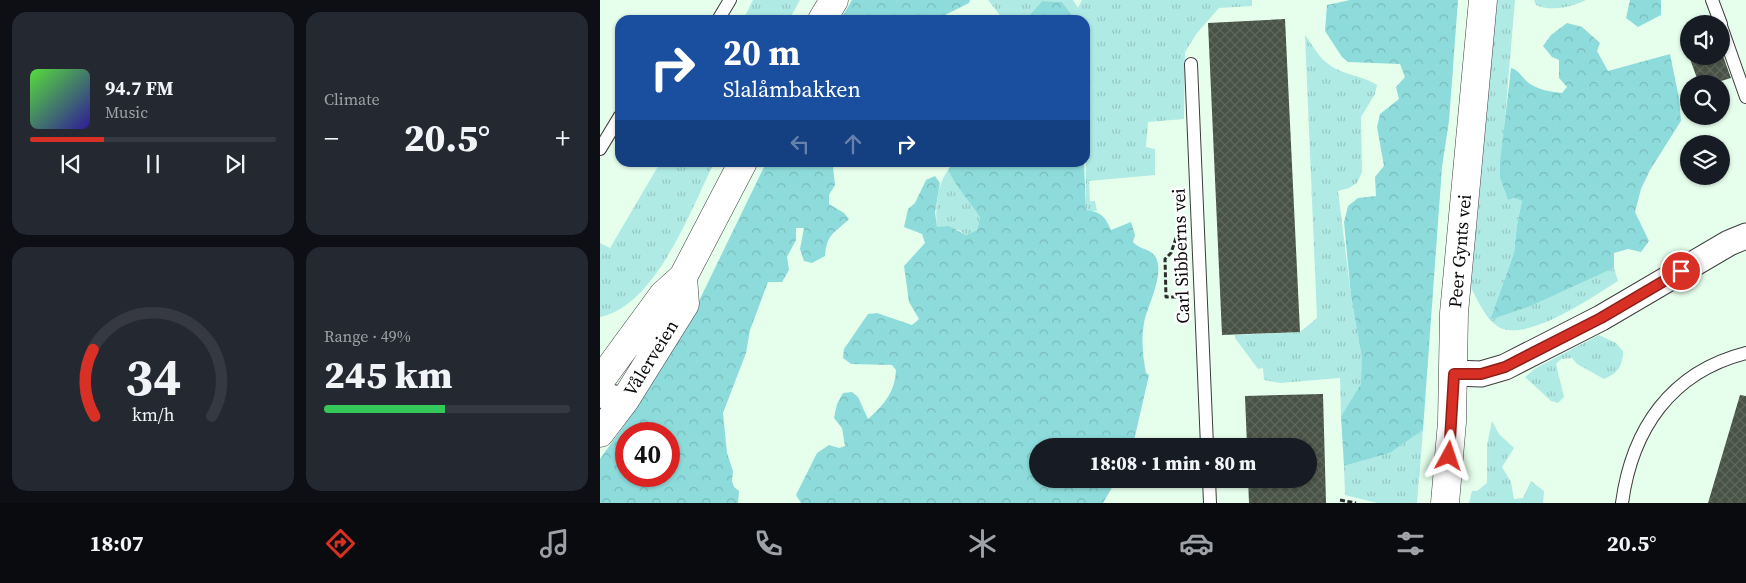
<!DOCTYPE html>
<html lang="en">
<head>
<meta charset="utf-8">
<style>
	:root { --surface:#171b24; --page:#242831; --text:#f1f3f6; --muted:#9ea1a6; --line:#363941; --accent:#d93025 }
	body { margin:0; font-family:"Source Serif 4",serif; background:var(--page); color:var(--text); height:100vh; display:flex; flex-direction:column; font-size:19px; white-space:nowrap }
	* { box-sizing:border-box; margin:0 }
	p { font-size:16px; color:var(--muted) }
	.icon { flex:none; width:28px; height:28px; fill:none; stroke:currentColor; stroke-width:2; stroke-linecap:round; stroke-linejoin:round }
	.map { position:relative; flex:1; overflow:hidden }
	.sheet { display:flex; flex-direction:column; gap:12px; padding:12px; background:#0d0f14; width:600px }
	.sheet>* { flex:none }
	.guide { position:absolute; left:15px; top:15px; width:475px; height:152px; border-radius:15px; box-shadow:0 1px 4px #0004; background:#1a4fa0; color:#fff; overflow:hidden }
	.controls { position:absolute; left:1080px; top:15px; display:grid; gap:10px }
	.controls a { display:grid; place-items:center; width:50px; height:50px; border-radius:50%; background:var(--surface); box-shadow:0 1px 4px #0004; font-size:25px }
	.speed { position:absolute; left:15px; top:422px; display:flex; gap:10px; font-size:25px; font-weight:700; text-align:center }
	.speed>* { display:grid; place-content:center; width:65px; height:65px; border-radius:50%; background:var(--surface); box-shadow:0 1px 4px #0004; line-height:1 }
	.speed .limit { border:8px solid #d22; background:#fff; color:#111 }
	.pin { position:absolute; display:grid; place-items:center; width:42px; height:42px; color:#fff; margin:-21px; border:2px solid #fff; border-radius:50%; box-shadow:0 1px 5px #0007 }
	.me { position:absolute; width:55px; margin:-28px; rotate:5deg; stroke-linejoin:round; filter:drop-shadow(0 0 4px #0008) }
	.turn { display:flex; align-items:center; gap:18px; height:105px; padding:0 25px; font-size:22px }
	.turn .icon { width:65px; height:65px; stroke-width:2.5 }
	.turn b { display:block; font-size:35px; line-height:42px }
	.lanes { display:flex; align-items:center; height:48px; padding:0 25px; background:#0003; justify-content:center; gap:25px; direction:ltr }
	.lanes .off { opacity:.35 }
	.big { font-size:38px; font-weight:800; line-height:1.1 }
	.sheet .card { flex:1; display:flex; flex-direction:column; justify-content:center; gap:8px; min-width:0; padding:0 18px; border-radius:15px; background:var(--page) }
	.sheet .dial { align-items:center; gap:0 }
	.dial svg { height:130px; overflow:visible; fill:none; stroke:var(--line); stroke-width:7; stroke-linecap:round; text-anchor:middle }
	.dial text { fill:var(--text); stroke:none }
	.song { display:flex; align-items:center; gap:15px }
	.cover { width:60px; height:60px; border-radius:8px; background:linear-gradient(135deg,hsl(110 70% 55%),hsl(250 70% 35%)) }
	.played { height:5px; border-radius:2px; background:linear-gradient(90deg,var(--accent) 30%,var(--line) 30%) }
	.keys { display:flex; justify-content:space-around; direction:ltr }
	.heat { display:flex; justify-content:space-between; align-items:center; font-size:28px; direction:ltr }
	.charge { height:8px; border-radius:4px; background:linear-gradient(90deg,#34c759 49%,var(--line) 0) }
	.sheet .tiles { flex:1; display:grid; gap:12px; grid-template-columns:repeat(2,1fr) }
	.trip { position:absolute; left:429px; top:438px; width:288px; height:50px; border-radius:25px; background:var(--surface); box-shadow:0 1px 4px #0004; font-weight:800; line-height:50px; text-align:center }
	.tabs { display:flex; height:80px; justify-content:space-around; align-items:center; background:#090b0e; color:var(--muted) }
	.tabs .icon { width:35px; height:35px }
	.tabs .on { color:var(--accent) }
	.tabs b { font-size:22px; color:var(--text) }
	main { display:flex; flex:1; min-height:0 }
	.map>svg:first-child { display:block }
</style>
</head>
<body>
<main>
<section class="sheet">
<div class="tiles">
<div class="card">
<div class="song"><i class="cover"></i><div><b>94.7 FM</b><p>Music</p></div></div>
<div class="played"></div>
<div class="keys"><svg class="icon" aria-label="previous" viewBox="0 0 24 24"><path d="M18 5L8 12l10 7zM5 5v14"/></svg><svg class="icon" aria-label="pause" viewBox="0 0 24 24"><path d="M8 5v14M16 5v14"/></svg><svg class="icon" aria-label="next" viewBox="0 0 24 24"><path d="M6 5l10 7-10 7zM19 5v14"/></svg></div>
</div>
<div class="card"><p>Climate</p>
<div class="heat"><a>−</a><b class="big">20.5°</b><a>+</a></div>
</div>
<div class="card dial"><svg viewBox="0 0 100 80">
<path d="M14 69A42 42 0 1 1 86 69"/>
<path d="M14 69A42 42 0 0 1 13 28" stroke="#d93025"/>
<text x="50" y="56" font-size="32" font-weight="700">34</text>
<text x="50" y="72" font-size="11">km/h</text>
</svg></div>
<div class="card"><p>Range · 49%</p><b class="big">245 km</b><div class="charge"></div></div>
</div>
</section>
<div class="map">
<svg width="1146" height="503" viewBox="0 0 1146 503">
	<defs>
		<pattern id="grass-tufts" width="24" height="20" patternUnits="userSpaceOnUse" patternTransform="scale(1.25)"><rect width="24" height="20" fill="#b0eae5"/><path d="M3 7l-1-3M5 7V3M7 7l1-3M15 17l-1-3M17 17v-4M19 17l1-3" fill="none" stroke="#96c7c3"/></pattern>
		<pattern id="forest-crowns" width="20" height="18" patternUnits="userSpaceOnUse" patternTransform="scale(1.25)"><rect width="20" height="18" fill="#8edbdb"/><path d="M2 6a3 3 0 1 1 6 0M12 15a3 3 0 1 1 6 0" fill="none" stroke="#79bbbb"/></pattern>
		<pattern id="building-cross-hatch" width="8" height="8" patternUnits="userSpaceOnUse" patternTransform="scale(1.25)"><rect width="8" height="8" fill="#485346"/><path d="M0 0l8 8M0 8l8-8" fill="none" stroke="#5e675c"/></pattern>
	</defs>
	<rect width="100%" height="100%" fill="#e6ffec"/>
	<path fill="url(#grass-tufts)" d="M153,0H200L189,20H143Z
		M388,0H473L478,8L482,0H652V6L619,8L597,33L585,52L584,119L548,122L546,147L555,149V175L489,181L490,201H495L497,211H486L485,20H476L462,2L442,1L427,18L428,20L402,18Z
		M897,0H915L900,178L908,200L915,198L922,201L917,225L914,253L890,320L931,306L1014,268L1018,281C994,296 924,345 897,326C885,318 878,300 871,288Z
		M934,0H986C972,7 950,12 936,5Z
		M705,35C712,44 718,56 727,63C741,75 762,75 777,85L775,94L761,117L762,172L757,183L749,188L738,191L751,296L762,358V383L741,416L740,378L680,383L664,380L663,368L658,369L635,338V335L700,332L717,318Z
		M60,163H114C91,209 56,306 0,317V243L10,248Z
		M348,170C356,188 370,201 380,218L377,230L366,235L359,230L337,227C335,209 337,185 348,170Z
		M999,335L1016,343L1023,351C1022,367 1019,372 1004,379L977,364L972,358L961,359L956,364L964,397L958,403L951,401L925,377L936,368Z
		M892,421L899,434L914,448L902,467L911,482L914,499L923,498L931,481L944,491L943,503H869L872,491H877L887,483V445Z
		M823,430L817,503H777L745,495L744,466L790,453Z"/>
	<path fill="url(#forest-crowns)" fill-rule="evenodd" d="M252,0H370L369,3L335,20H240Z
		M750,0H858L849,121L842,167L823,430L790,453L744,466L741,416L761,384L762,358L751,296L744,222L748,206L758,198L776,196L775,177L784,166L777,127L780,114L799,99L796,87L805,77L800,64L748,62L742,57L725,31L727,5Z
		M1030,0H1061V15L1038,27L1026,18Z
		M442,1L462,2L476,20H428L427,18Z
		M967,23L982,27L1000,43L997,51L1008,71L1070,54L1079,98L1081,121L1050,170L1041,189L1035,212L1049,241L1041,252L1028,249L1014,253V268L931,306L890,320L914,253L917,225L922,201L915,198L908,200L900,178V163L911,68C918,69 923,79 930,84C940,90 951,92 962,93L967,87L959,78V60L952,57L943,46L951,35Z
		M166,163H244L242,165L233,167L235,185L229,195V204L244,213L249,219C234,234 227,233 225,256L212,263L204,261L200,249L204,228H196V240L187,257L189,270L182,282H168L150,330L146,353L123,413L127,453L133,471L132,481L134,487L139,491L138,503H0V459L38,406L97,305ZM26,434H69V476H26Z
		M352,163H484L486,210C501,212 505,216 511,230L531,222L535,235L533,242C539,249 550,249 555,256C566,273 547,306 544,323C541,340 543,358 546,373L549,375L533,445L438,446V479H517L503,503H201L196,495L217,453L229,445L239,448L245,446L242,428L234,418L237,404L243,393L252,392L258,397L268,419C284,405 295,392 296,370L292,365L251,364L243,358L244,349L268,314L277,313L312,325L319,319L309,302L304,266L325,243L322,234L304,227L308,209L315,203L326,180L335,176L340,183L335,212L337,227L349,226L366,235L377,230L380,218C370,201 356,188 348,170Z"/>
	<path fill="url(#building-cross-hatch)" d="M685,19L700,332L622,335L608,23Z
		M1089,56H1123L1131,78L1111,84H1099Z
		M723,394L726,503H649L648,479H708V446H647L645,396Z
		M1140,395L1146,396V503H1108Z"/>
	<g fill="none" stroke-linecap="round" stroke-linejoin="round">
		<g stroke="#3d3d3d" stroke-width="14">
			<path id="service" d="M1112,0L1121,24
				M118,20L130,0
				M1121,26L1146,97
				M591,64L607,446
				M0,149L20,116
				M609,479L610,503
				M1022,503C1032,429 1071,372 1146,353"/>
		</g>
		<g stroke="#3d3d3d" stroke-width="27">
			<path id="minor" d="M854,373L881,374L905,367L1001,318L1129,243L1146,236
				M0,395L25,400"/>
		</g>
		<g stroke="#3d3d3d" stroke-width="29">
			<path id="tertiary" d="M222,20L234,0
				M0,381L63,295L83,277L143,162
				M0,433L25,400L85,304L83,277
				M845,503L852,422L854,313L883,0"/>
		</g>
		<path stroke="#2c2c2c" stroke-width="3" stroke-dasharray="5 2.5" stroke-linecap="butt" d="M576,238L571,253L565,259L566,297H580
			M740,500L756,503"/>
		<use href="#service" stroke="#fff" stroke-width="12"/>
		<use href="#minor" stroke="#fff" stroke-width="25"/>
		<use href="#tertiary" stroke="#fff" stroke-width="28"/>
	</g>
	<g fill="none" stroke-linecap="round" stroke-linejoin="round">
		<g stroke="#8d1f18" stroke-width="12">
			<path id="route" d="M849,456L854,374H881L905,367L1001,318L1081,271"/>
		</g>
		<use href="#route" stroke="#d93025" stroke-width="9"/>
	</g>
	<g text-anchor="middle" stroke-width="5" stroke-linejoin="round" paint-order="stroke">
		<g font-size="18" fill="#0a0a0a" stroke="#fff">
			<text transform="translate(860 251) rotate(-85)" y="6">Peer Gynts vei</text>
			<text transform="translate(581 256) rotate(-92)" y="6">Carl Sibberns vei</text>
			<text transform="translate(51 358) rotate(-58)" y="6">Vålerveien</text>
		</g>
	</g>
</svg>
<div class="controls">
<a><svg class="icon" aria-label="sound" viewBox="0 0 24 24"><path d="M4 9h4l5-4v14l-5-4H4zM17 9q2 3 0 6"/></svg></a>
<a><svg class="icon" aria-label="search" viewBox="0 0 24 24"><circle cx="10" cy="10" r="6"/><path d="M15 15l6 6"/></svg></a>
<a><svg class="icon" aria-label="layers" viewBox="0 0 24 24"><path d="M12 4l9 5-9 5-9-5zM3 14l9 5 9-5"/></svg></a>
</div>
<div class="speed"><div class="limit">40</div></div>
<div class="pin" style="left:1081px;top:271px;background:#d93025"><svg class="icon" aria-label="arrive" viewBox="0 0 24 24"><path d="M6 21V4h12l-3 4 3 4H6"/></svg></div>
<svg class="me" style="left:849px;top:456px" viewBox="-20 -20 40 40"><path d="M0-17L14 15 0 8-14 15z" fill="#d93025" stroke="#fff" stroke-width="4"/></svg>
<div class="trip">18:08 · 1 min · 80 m</div>
<div class="guide">
<div class="turn"><svg class="icon" aria-label="right" viewBox="0 0 24 24"><path d="M7 20v-9h11M14 6l5 5-5 5"/></svg><div><b>20 m</b>Slalåmbakken</div></div>
<div class="lanes"><svg class="icon off" aria-label="left" viewBox="0 0 24 24"><path d="M17 20v-9H6M10 6l-5 5 5 5"/></svg><svg class="icon off" aria-label="ahead" viewBox="0 0 24 24"><path d="M12 20V5M6 11l6-6 6 6"/></svg><svg class="icon" aria-label="right" viewBox="0 0 24 24"><path d="M7 20v-9h11M14 6l5 5-5 5"/></svg></div>
</div>
</div>
</main>
<nav class="tabs">
<b>18:07</b>
<svg class="icon on" aria-label="directions" viewBox="0 0 24 24"><path d="M12 3l9 9-9 9-9-9zM9 14v-3h6M13 9l2 2-2 2"/></svg>
<svg class="icon" aria-label="music" viewBox="0 0 24 24"><path d="M9 18V5l10-2v13"/><circle cx="6" cy="18" r="3"/><circle cx="16" cy="16" r="3"/></svg>
<svg class="icon" aria-label="phone" viewBox="0 0 24 24"><path d="M5 4h4l2 5-3 2q2 4 5 5l2-3 5 2v4C11 20 4 13 5 4z"/></svg>
<svg class="icon" aria-label="climate" viewBox="0 0 24 24"><path d="M12 3v18M4 7l16 10M4 17L20 7"/></svg>
<svg class="icon" aria-label="car" viewBox="0 0 24 24"><path d="M5 17H2v-5l4-1 3-4h7l3 4 3 1v5h-3M9 17h6M6 11h13"/><circle cx="7" cy="17" r="2"/><circle cx="17" cy="17" r="2"/></svg>
<svg class="icon" aria-label="filters" viewBox="0 0 24 24"><path d="M4 7h16M4 17h16"/><circle cx="9" cy="7" r="2"/><circle cx="15" cy="17" r="2"/></svg>
<b>20.5°</b>
</nav>
</body>
</html>
